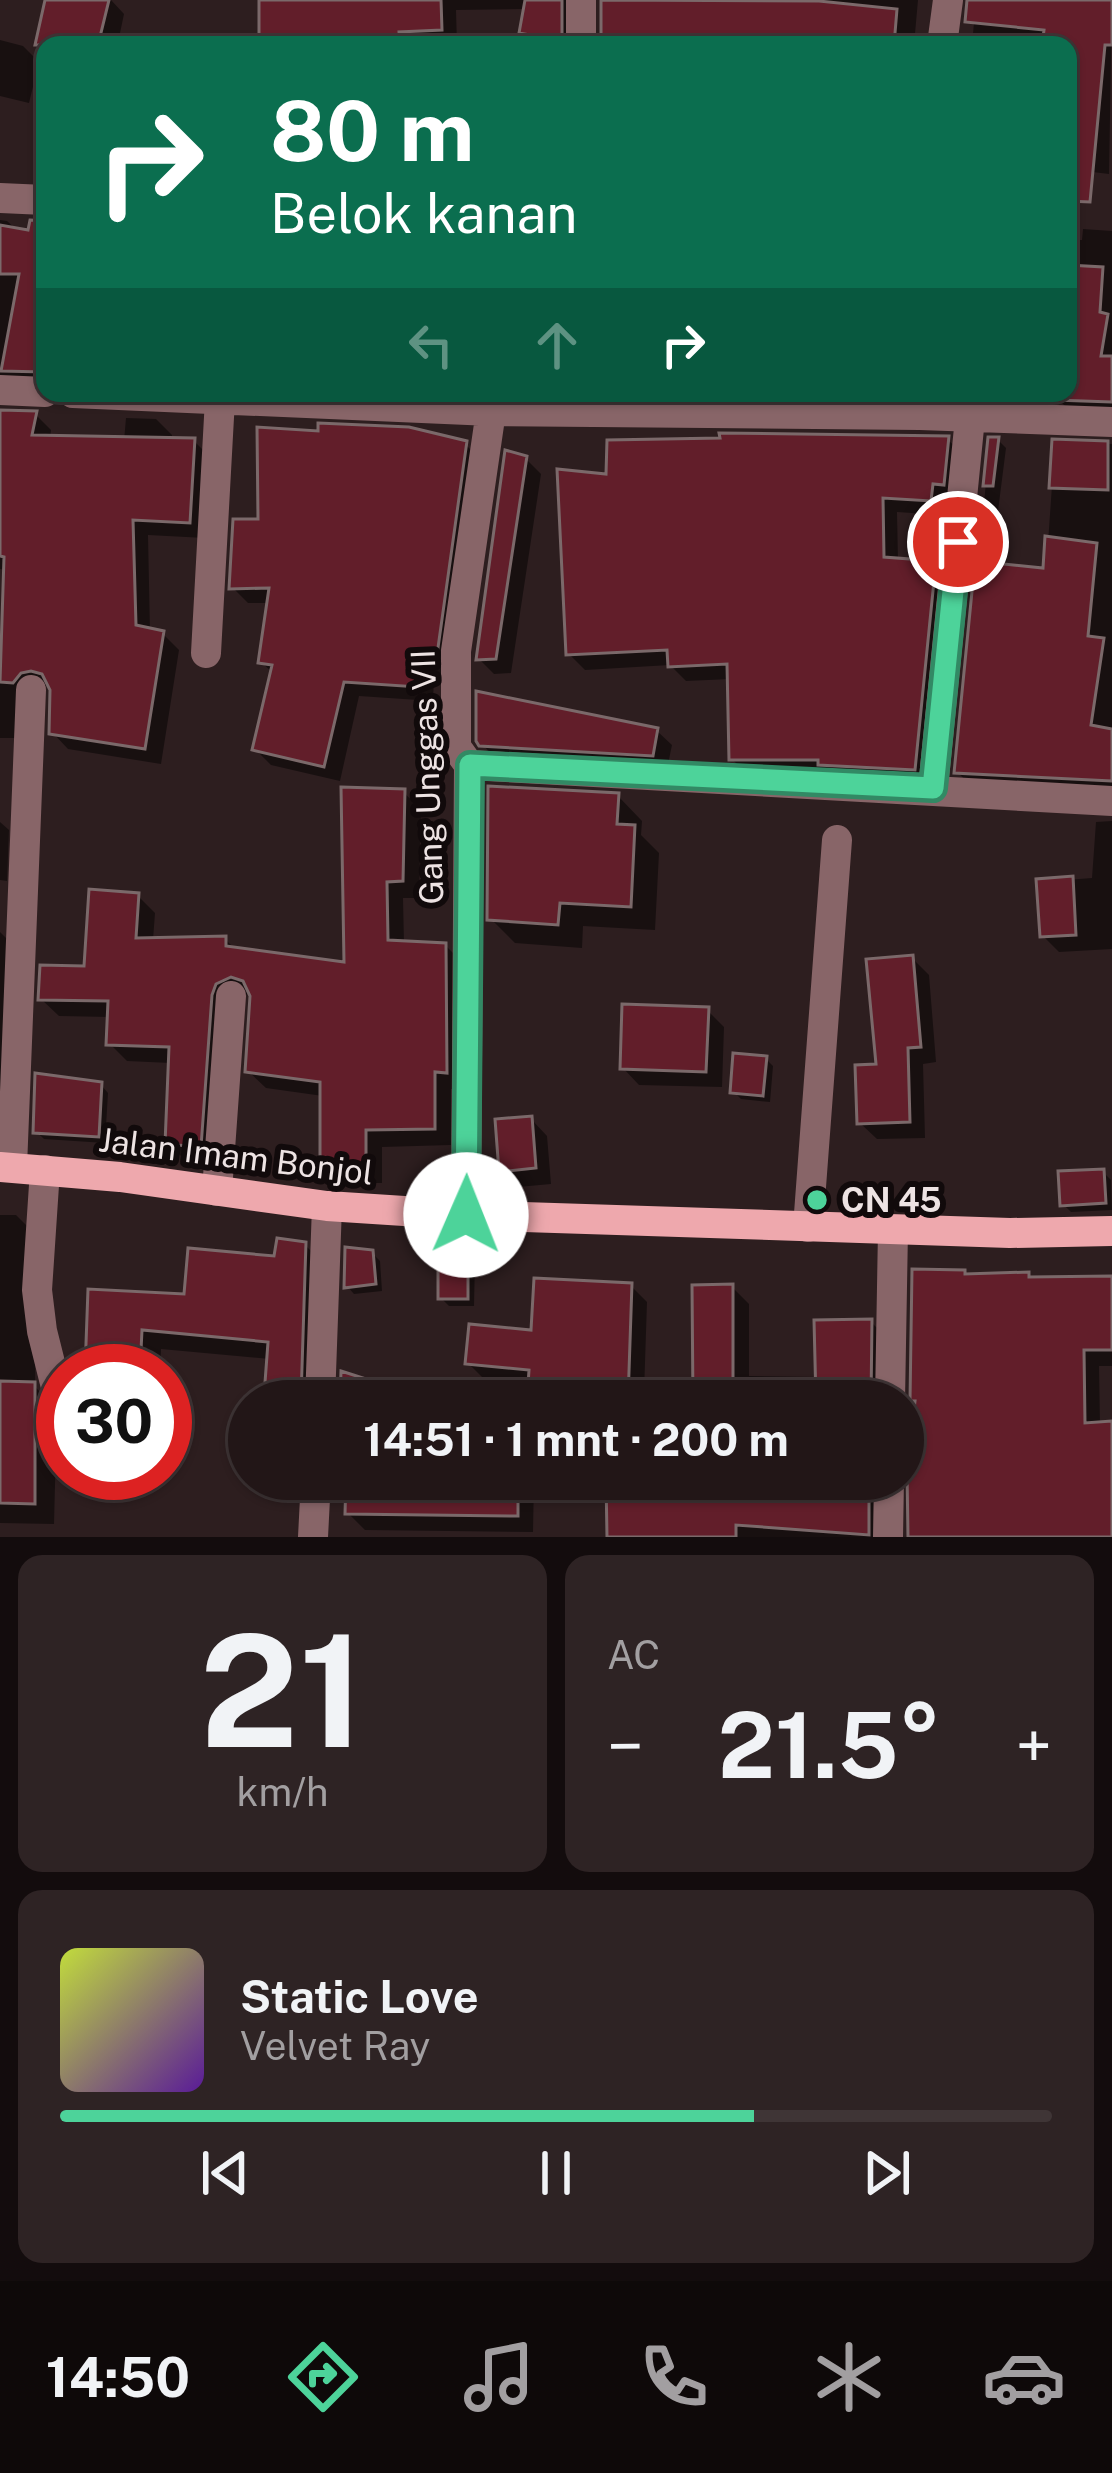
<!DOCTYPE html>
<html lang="id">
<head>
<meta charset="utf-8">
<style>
	:root { --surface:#221617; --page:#2e2324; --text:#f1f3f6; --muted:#a29fa1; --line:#3f3536; --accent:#4dd39a }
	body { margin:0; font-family:"Public Sans",sans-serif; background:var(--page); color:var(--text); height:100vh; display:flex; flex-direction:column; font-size:45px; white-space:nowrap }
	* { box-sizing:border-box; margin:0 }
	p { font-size:39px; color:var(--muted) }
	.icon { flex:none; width:66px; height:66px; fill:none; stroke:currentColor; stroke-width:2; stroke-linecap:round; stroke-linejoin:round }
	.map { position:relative; height:1537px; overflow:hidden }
	.drawer { display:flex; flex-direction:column; gap:18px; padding:18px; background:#130c0d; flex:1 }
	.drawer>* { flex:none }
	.guide { position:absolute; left:36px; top:36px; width:1041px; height:366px; border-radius:24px; box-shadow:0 3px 9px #0004,0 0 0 3px var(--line); background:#0b6e4f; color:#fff; overflow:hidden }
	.speed { position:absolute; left:36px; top:1344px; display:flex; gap:24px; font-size:60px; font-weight:700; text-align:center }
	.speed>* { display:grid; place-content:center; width:156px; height:156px; border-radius:50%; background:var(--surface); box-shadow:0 3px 9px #0004,0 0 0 3px var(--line); line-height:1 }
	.speed .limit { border:18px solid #d22; background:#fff; color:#111 }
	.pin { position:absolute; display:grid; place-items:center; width:102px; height:102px; color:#fff; margin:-51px; border:6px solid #fff; border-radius:50%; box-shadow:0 3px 12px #0007 }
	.me { position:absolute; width:132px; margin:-66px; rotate:1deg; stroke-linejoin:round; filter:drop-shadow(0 0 9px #0008) }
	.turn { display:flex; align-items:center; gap:42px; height:252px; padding:0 36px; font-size:54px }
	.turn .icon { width:156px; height:156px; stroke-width:2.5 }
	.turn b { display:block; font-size:84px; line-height:102px }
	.lanes { display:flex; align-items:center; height:114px; padding:0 36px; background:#0003; justify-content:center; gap:60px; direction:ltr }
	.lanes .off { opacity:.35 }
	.big { font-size:90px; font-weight:700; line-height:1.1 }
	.drawer .widget { flex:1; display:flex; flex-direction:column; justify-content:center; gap:18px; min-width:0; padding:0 42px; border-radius:24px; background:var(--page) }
	.drawer .dial { align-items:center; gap:0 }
	.dial b { font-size:156px; line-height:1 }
	.song { display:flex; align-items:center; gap:36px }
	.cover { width:144px; height:144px; border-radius:18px; background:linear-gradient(135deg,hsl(70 70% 55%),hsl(270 70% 35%)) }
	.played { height:12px; border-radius:6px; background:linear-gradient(90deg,var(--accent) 70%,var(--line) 70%) }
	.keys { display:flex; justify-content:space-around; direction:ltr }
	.heat { display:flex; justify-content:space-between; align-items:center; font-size:66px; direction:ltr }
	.drawer .tiles { flex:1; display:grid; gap:18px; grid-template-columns:1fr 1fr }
	.widget:last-child { grid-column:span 2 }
	.trip { position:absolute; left:228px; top:1380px; width:696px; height:120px; border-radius:60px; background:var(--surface); box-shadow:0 3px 9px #0004,0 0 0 3px var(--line); font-weight:700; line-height:120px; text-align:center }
	.tab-bar { display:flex; height:192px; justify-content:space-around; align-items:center; background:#0e0909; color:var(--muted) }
	.tab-bar .icon { width:84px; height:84px }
	.tab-bar .current { color:var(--accent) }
	.tab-bar b { font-size:54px; color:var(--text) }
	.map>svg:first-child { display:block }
</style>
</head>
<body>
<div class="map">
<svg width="1112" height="1537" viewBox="0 0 1112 1537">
	<rect width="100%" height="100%" fill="#2d1e1f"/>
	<path fill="#0007" d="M48,0H111L124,14L120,33L202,41L207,45H45V53L38,46Z
		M263,0H587L577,45H521L527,9L456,10L457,45H272L262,35Z
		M602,0H918L914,45H604Z
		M976,0H1112L1109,174L1068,169V45H972Z
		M0,40L23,46L39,62L29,103L0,96Z
		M0,220L7,221L18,231L45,235V388L0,399Z
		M1083,229L1112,231V417L1074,415L1058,399V393H1068V240H1082Z
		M450,393H549L550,407L461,404Z
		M722,393H1022L1019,413L737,408Z
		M0,412L35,414L51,430L50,439L124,441L126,418L156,419L172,435V441H194L210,457L205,538L148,535L150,632L163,634L179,650L161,764L68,749L52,732V685L37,688L25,738H0V644H3L7,570L0,569Z
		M947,439L963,454L957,516L897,512L898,561L935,564L951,580L930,785L748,775L732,759L731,679L686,681L670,665L585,670L569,654L609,478Z
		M990,440H998L1006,448L998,511L984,503Z
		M1055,442L1112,444V795L973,787L957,772L1046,572Z
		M465,444L481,460L451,676L434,677L433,701L359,696L340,781L271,765L255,749L273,673L261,662L270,603H248L232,587L261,522Z
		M525,458L541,474L511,673L494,674L478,658Z
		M657,731L672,745L667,769L497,760L482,744Z
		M403,792L421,809L419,898H403L404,944L445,945L463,963L464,1089H451V1145L382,1147V1183H340L323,1166V1096L266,1088L248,1071L252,992L233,1001L217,1163L186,1161L168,1143L171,1063L127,1061L110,1044V1017L59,1016L41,999L86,969L138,896L155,913L153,940L225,939L236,950L347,965Z
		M618,796L642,821L641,835L659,853L655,930L583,926L582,948L515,943L490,918Z
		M1112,821V949L1059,952L1043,936L1040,882L1092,878L1096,822Z
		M0,822L9,830L7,881L0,880Z
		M0,932L20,952L0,1136Z
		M912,958L929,975L936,1062L923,1064L925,1138L877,1139L860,1123Z
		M707,1010L724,1027L722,1087L639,1085L623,1068Z
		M766,1059L773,1066L770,1102L741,1099L733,1091Z
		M101,1085L108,1093L105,1143L44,1139L36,1131Z
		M531,1119L547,1136L551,1184L518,1187L502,1170Z
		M1103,1172L1111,1180L1112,1210L1071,1212L1063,1204Z
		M0,1215H16L37,1236L35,1387L55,1406L63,1439V1447L56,1446L54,1524L0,1523Z
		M305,1245L325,1265L320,1401H274L267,1394L270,1359L161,1349L160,1371H88L91,1292L186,1297Z
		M467,1251L475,1259L474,1306H449L441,1298Z
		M372,1253L380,1261L382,1291L354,1294L347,1286Z
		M915,1272L967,1277L1028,1275L1034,1280L1112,1278V1366H1099L1100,1425L1112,1424V1537H909L912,1477H903V1417L908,1414L913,1402Z
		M631,1286L647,1302L644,1393L484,1379L468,1363Z
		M732,1287L749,1304V1376L818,1377L871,1322L888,1339L887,1401H694Z
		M349,1479H534L533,1532L365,1530L348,1513Z
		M556,1479H896L885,1537H610L609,1486Z"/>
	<path fill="#621e2a" stroke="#7b696a" stroke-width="3" d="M45,0H109L98,45H35Z
		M259,0H441L442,30L399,32L400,45H350V37L259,36Z
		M525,0H562V41L519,33Z
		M601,0L819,1L897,9L894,45H601Z
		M967,0H1112V45H1105L1090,202L1068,201V45H1042L1044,30L965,22Z
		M30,220L45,221L44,372L1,371L19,274H0V225L28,230Z
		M1068,265L1103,267L1100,312L1108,314L1101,356H1112V402L1055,400V393H1068Z
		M718,393H1005L1004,399Z
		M0,410L37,411L32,435L195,438L190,523L133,520L136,625L164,631L145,749L49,734L50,690L42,674L31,671L21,673L13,683L0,682L4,557L0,556Z
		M318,423L409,427L467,441L436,662L419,663L418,687L344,682L324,767L252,750L272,665L258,663L269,588L229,589L233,519H258L257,427L318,431Z
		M719,433L949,436L944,485L933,484L931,501L883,498L884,557L936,561L915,770L818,765V760H729L727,664L668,667L667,650L566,655L557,469L606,474L607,440L720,438Z
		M988,437H999L993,486H983Z
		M1052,439L1108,441V490L1049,488Z
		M505,450L527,456L496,659L476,660Z
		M1045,536L1097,543L1088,636L1104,638L1091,725L1112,729V781L954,773L975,561L1043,568Z
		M476,691L658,728L653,756L479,746L476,741Z
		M488,786L619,793L617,824L635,825L631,907L560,903L558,925L487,920Z
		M341,787L405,789L403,881L387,882L388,940L446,943L447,1073L435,1072V1129L366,1130V1167H320V1082L245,1072L250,996L243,981L231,977L216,984L212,995L201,1147L165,1144L169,1047L106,1045L108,1001L38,1000L40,965L84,966L89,889L139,893L136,938L226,936V946L344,962Z
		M1073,876L1076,935L1040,937L1036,879Z
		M913,955L921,1047L908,1048L910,1122L857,1124L855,1065L876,1064L866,959Z
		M622,1004L709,1007L706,1072L620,1069Z
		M733,1053L767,1056L763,1096L730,1093Z
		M35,1073L102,1082L99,1137L33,1133Z
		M532,1116L536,1168L499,1172L495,1119Z
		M1104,1169L1106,1203L1060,1206L1058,1171Z
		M277,1238L306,1242L301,1399L264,1396L268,1342L142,1330L140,1371H85L88,1289L184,1294L188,1248L274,1256Z
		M345,1247L373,1250L376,1284L344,1288Z
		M438,1248H468V1299H438Z
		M912,1269L965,1270V1274L1029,1272V1277L1112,1276V1350H1084L1085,1423L1112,1421V1537H908L907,1472L915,1401H910Z
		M534,1278L632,1283L628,1401H546L548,1386L528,1385L529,1370L465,1364L469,1324L531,1330Z
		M733,1284V1401H693L692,1285Z
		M872,1319L871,1401H816L814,1320Z
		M341,1371L413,1394L412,1401H340Z
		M0,1381L35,1382V1504L0,1503Z
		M346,1479H518V1516L345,1514Z
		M606,1479H641V1498L768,1499V1494L820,1498L821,1479H869V1535L736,1525V1537H607Z"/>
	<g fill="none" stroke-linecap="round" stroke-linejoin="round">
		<path stroke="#886568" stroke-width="30" d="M581,0V45
			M942,45L948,0
			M0,198L45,200
			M0,390L45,392
			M73,393L491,411L920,415L1112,422
			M206,653L220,399
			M469,765L1112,801
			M933,788L970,418
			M12,1167L31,690
			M45,1170L37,1290L42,1331L62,1411
			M217,1191L231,996
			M466,1215L469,765L456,747V651L491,411
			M808,1227L837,840
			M320,1401L327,1206
			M890,1401L893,1230
			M313,1537L316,1479
			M888,1537L889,1479"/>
		<path stroke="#eea8ad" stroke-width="30" d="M0,1167L120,1177L327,1206L466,1215L1010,1233L1112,1231"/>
	</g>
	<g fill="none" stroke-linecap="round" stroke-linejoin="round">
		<g stroke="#328964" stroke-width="30">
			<path id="route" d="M466,1215L470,765L933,788L958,542"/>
		</g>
		<use href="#route" stroke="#4dd39a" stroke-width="21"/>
	</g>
	<circle fill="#4dd39a" stroke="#110a0b" stroke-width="4.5" cx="817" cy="1200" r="12"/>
	<g text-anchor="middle" stroke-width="12" stroke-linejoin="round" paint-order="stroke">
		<g font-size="33" fill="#ede3e3" stroke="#110a0b">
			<text transform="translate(427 777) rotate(-92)" y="12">Gang Unggas VII</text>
			<text transform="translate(236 1156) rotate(7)" y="12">Jalan Imam Bonjol</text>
		</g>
		<g font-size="33" font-weight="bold" fill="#ede3e3" stroke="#110a0b" text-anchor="start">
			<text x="841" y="1212">CN 45</text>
		</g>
	</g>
</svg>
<div class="speed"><div class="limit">30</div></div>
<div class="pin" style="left:958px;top:542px;background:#d93025"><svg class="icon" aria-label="arrive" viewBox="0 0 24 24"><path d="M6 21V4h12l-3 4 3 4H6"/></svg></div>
<svg class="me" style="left:466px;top:1215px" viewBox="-20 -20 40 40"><circle r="19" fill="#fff"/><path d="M0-13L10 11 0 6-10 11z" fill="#4dd39a"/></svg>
<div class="trip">14:51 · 1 mnt · 200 m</div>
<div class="guide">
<div class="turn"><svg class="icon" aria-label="right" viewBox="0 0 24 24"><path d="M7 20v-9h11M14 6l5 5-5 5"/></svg><div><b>80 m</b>Belok kanan</div></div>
<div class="lanes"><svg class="icon off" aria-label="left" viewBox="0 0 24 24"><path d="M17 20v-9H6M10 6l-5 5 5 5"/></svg><svg class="icon off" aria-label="ahead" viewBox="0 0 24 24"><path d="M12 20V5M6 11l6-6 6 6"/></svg><svg class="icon" aria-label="right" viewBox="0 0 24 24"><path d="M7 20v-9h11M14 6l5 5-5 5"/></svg></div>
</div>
</div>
<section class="drawer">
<div class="tiles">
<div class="widget dial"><b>21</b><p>km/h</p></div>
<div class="widget"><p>AC</p>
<div class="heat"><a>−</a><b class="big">21.5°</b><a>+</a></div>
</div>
<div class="widget">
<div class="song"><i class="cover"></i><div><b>Static Love</b><p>Velvet Ray</p></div></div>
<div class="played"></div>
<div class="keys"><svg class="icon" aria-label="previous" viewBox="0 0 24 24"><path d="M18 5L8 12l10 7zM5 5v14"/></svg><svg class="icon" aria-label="pause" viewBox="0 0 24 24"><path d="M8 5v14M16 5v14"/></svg><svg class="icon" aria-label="next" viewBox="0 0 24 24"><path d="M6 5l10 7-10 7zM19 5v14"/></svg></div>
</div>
</div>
</section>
<nav class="tab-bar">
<b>14:50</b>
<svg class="icon current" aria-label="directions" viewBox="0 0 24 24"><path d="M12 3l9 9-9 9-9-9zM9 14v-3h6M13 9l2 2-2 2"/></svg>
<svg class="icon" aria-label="music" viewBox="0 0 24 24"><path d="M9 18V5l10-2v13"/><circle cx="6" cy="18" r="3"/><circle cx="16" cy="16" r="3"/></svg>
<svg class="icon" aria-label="phone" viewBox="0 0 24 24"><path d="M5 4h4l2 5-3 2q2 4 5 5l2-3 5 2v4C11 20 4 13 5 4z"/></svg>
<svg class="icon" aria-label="climate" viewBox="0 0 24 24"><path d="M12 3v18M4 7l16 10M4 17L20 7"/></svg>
<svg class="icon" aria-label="car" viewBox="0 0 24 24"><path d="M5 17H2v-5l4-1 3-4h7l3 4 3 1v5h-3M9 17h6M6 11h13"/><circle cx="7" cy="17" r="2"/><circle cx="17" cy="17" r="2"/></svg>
</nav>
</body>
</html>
